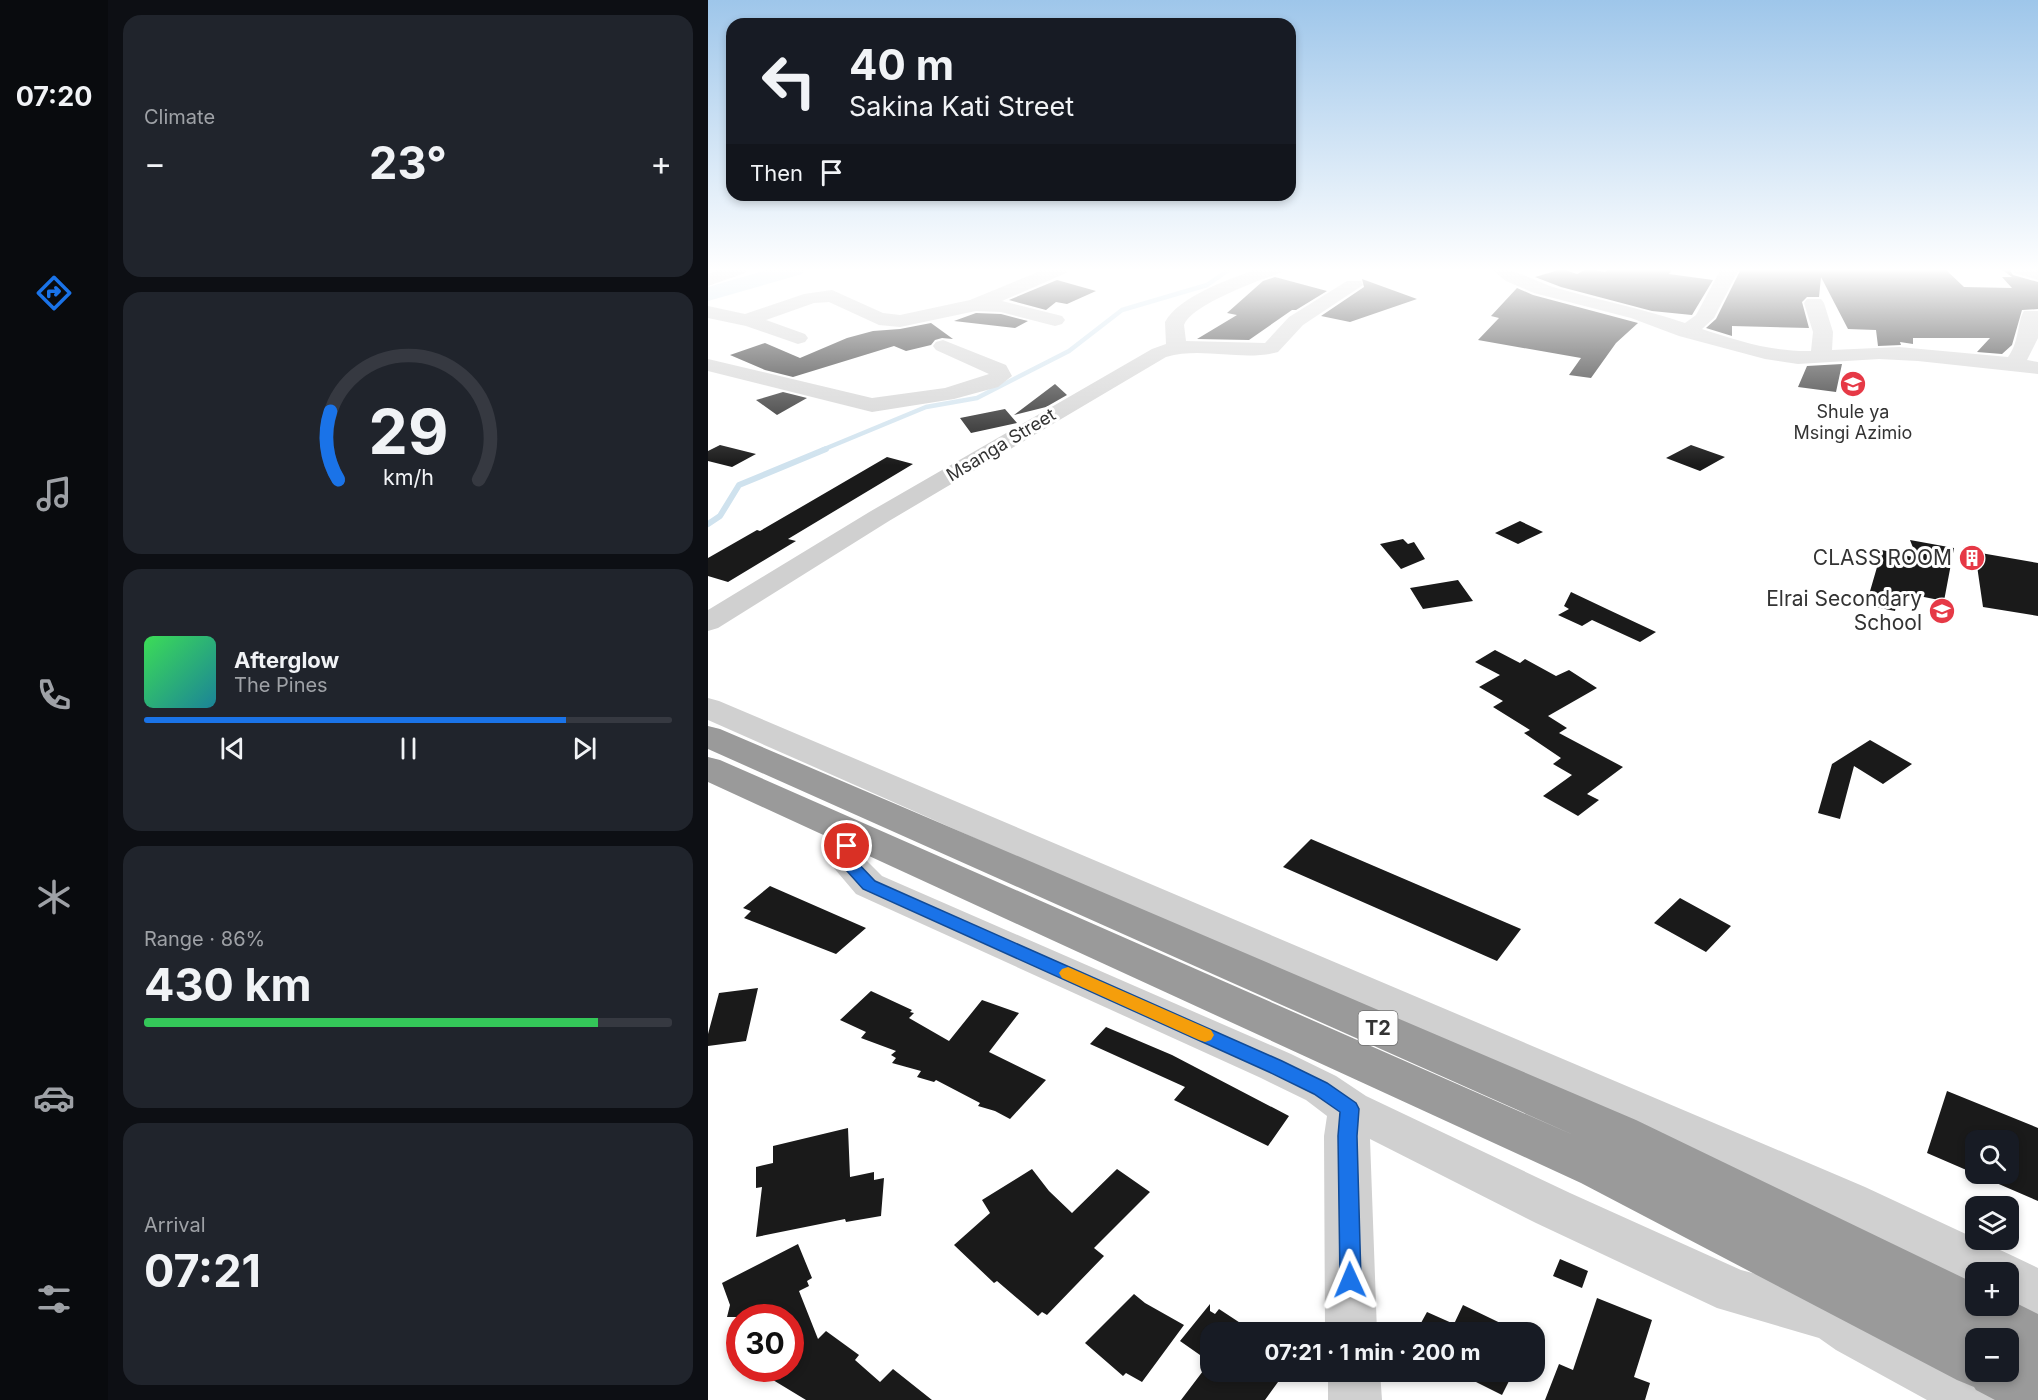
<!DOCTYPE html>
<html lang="en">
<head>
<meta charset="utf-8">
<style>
	:root { --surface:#171b24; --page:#20242c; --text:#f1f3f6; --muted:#9ea1a6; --line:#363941; --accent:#1a73e8 }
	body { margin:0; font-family:Inter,sans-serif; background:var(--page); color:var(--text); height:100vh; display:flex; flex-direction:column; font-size:22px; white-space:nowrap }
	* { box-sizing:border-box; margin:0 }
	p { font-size:20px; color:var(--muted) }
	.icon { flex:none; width:33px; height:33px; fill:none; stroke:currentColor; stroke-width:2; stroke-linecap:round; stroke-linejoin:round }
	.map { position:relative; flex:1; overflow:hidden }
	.side { display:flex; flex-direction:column; gap:15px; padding:15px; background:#0d0f14; width:600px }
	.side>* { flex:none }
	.banner { position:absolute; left:18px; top:18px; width:570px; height:183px; border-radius:18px; box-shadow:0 3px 9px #0003; background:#171b24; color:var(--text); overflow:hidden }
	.tools { position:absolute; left:1257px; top:1130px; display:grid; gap:12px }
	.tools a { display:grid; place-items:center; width:54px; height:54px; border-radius:12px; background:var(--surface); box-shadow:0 3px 9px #0003; font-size:30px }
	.speed { position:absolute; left:18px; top:1304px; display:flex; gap:12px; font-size:30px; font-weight:700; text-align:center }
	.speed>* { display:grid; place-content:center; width:78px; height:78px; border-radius:50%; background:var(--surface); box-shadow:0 3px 9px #0003; line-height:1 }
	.speed .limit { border:9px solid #d22; background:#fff; color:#111 }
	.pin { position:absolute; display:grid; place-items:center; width:51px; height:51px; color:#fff; margin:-26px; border:3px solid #fff; border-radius:50%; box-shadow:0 2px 6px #0007 }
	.me { position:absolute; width:66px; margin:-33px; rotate:359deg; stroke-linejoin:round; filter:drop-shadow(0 0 4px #0008) }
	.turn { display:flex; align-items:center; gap:21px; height:126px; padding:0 24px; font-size:27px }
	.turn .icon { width:78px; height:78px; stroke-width:2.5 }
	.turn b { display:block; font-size:42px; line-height:51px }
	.then { display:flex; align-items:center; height:57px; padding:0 24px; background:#0003; gap:12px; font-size:22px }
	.big { font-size:45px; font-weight:700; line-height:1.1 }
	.side .card { flex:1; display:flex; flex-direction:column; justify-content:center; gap:9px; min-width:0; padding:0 21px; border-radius:18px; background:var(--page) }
	.side .dial { align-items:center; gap:0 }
	.dial svg { height:156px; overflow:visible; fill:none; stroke:var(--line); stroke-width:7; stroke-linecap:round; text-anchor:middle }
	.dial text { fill:var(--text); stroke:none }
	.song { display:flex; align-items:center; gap:18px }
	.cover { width:72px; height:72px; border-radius:9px; background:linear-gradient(135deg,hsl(130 70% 55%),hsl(190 70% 35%)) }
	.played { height:6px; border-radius:3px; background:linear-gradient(90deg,var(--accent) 80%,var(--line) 80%) }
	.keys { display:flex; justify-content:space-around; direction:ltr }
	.heat { display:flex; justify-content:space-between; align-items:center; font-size:33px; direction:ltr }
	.charge { height:9px; border-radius:4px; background:linear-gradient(90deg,#34c759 86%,var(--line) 0) }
	.trip { position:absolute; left:492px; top:1322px; width:345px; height:60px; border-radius:18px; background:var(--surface); box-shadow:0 3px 9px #0003; font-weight:700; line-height:60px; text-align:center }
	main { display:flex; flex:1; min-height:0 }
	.tabs { display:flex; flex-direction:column; width:108px; justify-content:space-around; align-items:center; background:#090b0e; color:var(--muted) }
	.tabs .icon { width:42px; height:42px }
	.tabs .active { color:var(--accent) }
	.tabs b { font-size:27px; color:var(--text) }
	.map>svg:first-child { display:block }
</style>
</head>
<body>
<main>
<nav class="tabs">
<b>07:20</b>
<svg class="icon active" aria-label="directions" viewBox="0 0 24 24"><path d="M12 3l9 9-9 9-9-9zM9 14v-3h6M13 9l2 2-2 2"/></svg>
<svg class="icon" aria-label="music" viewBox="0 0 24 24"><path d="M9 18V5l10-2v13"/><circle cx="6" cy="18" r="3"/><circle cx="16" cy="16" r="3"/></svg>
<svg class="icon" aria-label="phone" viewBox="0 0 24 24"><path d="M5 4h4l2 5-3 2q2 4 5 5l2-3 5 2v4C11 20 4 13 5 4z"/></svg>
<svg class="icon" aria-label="climate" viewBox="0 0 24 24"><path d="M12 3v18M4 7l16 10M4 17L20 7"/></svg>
<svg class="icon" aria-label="car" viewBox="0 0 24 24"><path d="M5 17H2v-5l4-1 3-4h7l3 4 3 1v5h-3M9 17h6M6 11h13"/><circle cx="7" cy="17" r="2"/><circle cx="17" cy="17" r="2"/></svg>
<svg class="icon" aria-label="filters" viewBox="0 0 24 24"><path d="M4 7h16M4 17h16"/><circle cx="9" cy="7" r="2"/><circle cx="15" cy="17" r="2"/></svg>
</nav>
<section class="side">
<div class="card"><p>Climate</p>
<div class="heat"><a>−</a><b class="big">23°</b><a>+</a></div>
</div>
<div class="card dial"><svg viewBox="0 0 100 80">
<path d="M14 69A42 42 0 1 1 86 69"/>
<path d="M14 69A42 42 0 0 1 10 34" stroke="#1a73e8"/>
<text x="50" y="56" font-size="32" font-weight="700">29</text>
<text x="50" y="72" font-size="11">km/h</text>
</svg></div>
<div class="card">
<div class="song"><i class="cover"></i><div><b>Afterglow</b><p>The Pines</p></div></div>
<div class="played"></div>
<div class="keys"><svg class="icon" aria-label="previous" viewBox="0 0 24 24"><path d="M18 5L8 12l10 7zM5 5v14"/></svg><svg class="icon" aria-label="pause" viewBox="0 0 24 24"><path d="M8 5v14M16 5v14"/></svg><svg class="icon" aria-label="next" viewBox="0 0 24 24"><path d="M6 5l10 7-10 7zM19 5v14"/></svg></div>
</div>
<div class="card"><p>Range · 86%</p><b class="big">430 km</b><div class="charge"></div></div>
<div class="card"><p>Arrival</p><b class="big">07:21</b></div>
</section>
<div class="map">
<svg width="1330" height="1400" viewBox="0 0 1330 1400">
	<rect width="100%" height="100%" fill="#fff"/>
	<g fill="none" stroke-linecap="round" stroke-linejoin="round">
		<path stroke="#cfe2ee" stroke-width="4.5" d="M114,450L218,407L269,398L361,351L414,310L499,285L522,269"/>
		<path stroke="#cfe2ee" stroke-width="6" d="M0,524L12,516L31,485L118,449"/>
		<path fill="#cfe2ee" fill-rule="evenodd" d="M62,269H97L94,274L0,301V287Z"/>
	</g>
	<path fill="#1a1a1a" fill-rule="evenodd" d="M854,269L869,274L879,269L897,272L901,269H964L961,274L1005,280L984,315L944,311L853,287L827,277Z
		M1033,269H1237L1256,287L1304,288L1294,277H1304L1293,269H1301L1305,275L1330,282V309L1314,310L1304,345L1294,354L1269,352L1282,338H1205V344L1192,342L1193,345L1170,346L1168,330L1140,329L1113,277L1111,297H1099L1094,302L1101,328L1024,326V336L998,328L1008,319Z
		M567,277L619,291L588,310H584L541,340L489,339L529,315L519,313L555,281Z
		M654,279L709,299L642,322L613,316L656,287Z
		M349,280L388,291L359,304L348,302L338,310L301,300Z
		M809,288L825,295L930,323L908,343L883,378L861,375L873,358L770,340L791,318L783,316Z
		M268,313L293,314L320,321L307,328L246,321Z
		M223,323L245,339L234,338L227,340L223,345L198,351L186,346L85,377L57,370L22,355L57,343L92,358L139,338L165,331L192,329Z
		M1134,364L1128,392L1090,387L1099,366Z
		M347,384L359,395L338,407L306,415Z
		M75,392L99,398L69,415L48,400Z
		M297,409L309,423L263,433L252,418Z
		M12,445L48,454L24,467L0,461V451Z
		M983,445L1017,457L992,471L958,458Z
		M179,457L205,464L80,539L88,541L20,582L0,576V558L49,530L52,531Z
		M812,521L835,532L810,544L787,533Z
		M695,539L700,544L706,542L717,559L693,569L672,544Z
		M1202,540L1246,548L1236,601L1191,592L1187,611L1158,605L1174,550L1209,558Z
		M1267,552L1330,563V616L1275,607Z
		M750,580L765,601L715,609L702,588Z
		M863,592L901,610L948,632L932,642L884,620L874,626L850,615L861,609L856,606Z
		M787,650L812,663L817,659L848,676L861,670L889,688L840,716L859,728L851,733L915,767L879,794L891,800L870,816L835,796L864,775L845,764L853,758L816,733L822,730L785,707L795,701L771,687L792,675L767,662Z
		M1162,740L1204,764L1175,784L1146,766L1132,819L1110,813L1124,764Z
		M603,839L813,929L789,961L575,867Z
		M62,886L158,928L128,954L36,918L43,911L35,908Z
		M972,898L1023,926L998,952L946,923Z
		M50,988L38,1041L0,1046V1034L11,993Z
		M163,991L204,1010L202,1012L206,1013L201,1018L241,1041L274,1000L311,1013L281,1052L338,1080L302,1119L287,1111L270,1106L272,1103L228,1080L226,1082L209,1077L213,1071L184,1063L188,1058L183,1055L188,1051L153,1038L158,1032L132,1020Z
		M398,1027L464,1055L581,1116L560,1146L466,1100L477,1087L382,1044Z
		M1239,1091L1330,1128V1201L1219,1153ZM1268,1140H1300V1173H1268Z
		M140,1128L142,1177L166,1172V1180L176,1178L173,1216L138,1222L137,1219L48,1237L54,1187L48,1188V1167L65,1163V1146Z
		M324,1169L341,1191L364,1213L409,1169L442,1192L386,1248L396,1256L339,1315L334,1312L330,1316L289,1281L286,1283L246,1245L282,1213L274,1200Z
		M90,1244L104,1278L99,1281L101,1286L91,1291L110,1339L118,1331L151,1355L147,1360L172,1382L185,1369L224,1400H98L65,1380L78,1368H82V1317H19L22,1305L14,1283Z
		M852,1259L880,1271L874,1288L845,1276Z
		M426,1294L437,1303L476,1325L434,1382L418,1373L415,1376L377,1343Z
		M889,1298L944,1320L926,1377L942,1383L937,1400H837L851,1364L865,1370Z
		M502,1304V1311L507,1314L511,1309L546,1332H502V1362L472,1341Z
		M755,1305L811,1332H708L719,1312L746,1324Z
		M495,1371H578L557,1400H473Z
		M746,1371H806L794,1395Z"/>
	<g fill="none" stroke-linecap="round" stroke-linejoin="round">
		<path fill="#d0d0d0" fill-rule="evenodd" d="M14,269H40L37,273L0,286V274Z
			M337,269H361L358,273L294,301L354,316L357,320L354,324L347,326L293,312L268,311L192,327L171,325L121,302L106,303L58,320L97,334L100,338L97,342L90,344L38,326L0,318V306L37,314L96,294L124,290L175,313L192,315L262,300Z
			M549,269H575L572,273C551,280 483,305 476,325L478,341L557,343L581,317L639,281H653L655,285L595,325L570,352C533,362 495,346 458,357L181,521L10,628L0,631V610L163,511L444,349L458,344L457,322C471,296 522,279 549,269Z
			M783,269C810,268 826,282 852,289C894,301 936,309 977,323L988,315L1013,269H1031L1006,318L994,329C1030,341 1065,352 1103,351L1105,332L1096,303L1099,299H1113L1116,303L1125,332L1124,350L1191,347L1300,357C1312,341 1309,321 1316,311H1330V338L1319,360L1330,362V374L1210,361L1171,359L1090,364L1057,359L971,336L923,318L826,293L798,281Z
			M1303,269H1330V280L1306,273Z
			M235,340L298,365L304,376L290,387L246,399L164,412L0,371V359L164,398L237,388L281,374L228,350L225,346L228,342Z
			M0,698L11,701L1157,1187L1305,1256L1330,1268V1315L1300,1303V1272H1268V1286L1123,1217L0,720Z
			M139,819L152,823L157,831L156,858L174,876L583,1054L628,1076L658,1096L862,1193L1033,1270L1094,1286L1106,1281L1124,1288L1164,1316L1291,1381L1299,1400H1219L1128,1350L1111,1338L1009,1308L828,1223L662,1139L669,1332H617L616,1136L619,1116L598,1100L553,1078L148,894L120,861L121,831L126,823Z
			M620,1371H672L674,1400H620Z"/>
		<path fill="#9a9a9a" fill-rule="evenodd" d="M0,726L12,729L928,1120L1268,1284V1305H1300V1299L1330,1314V1400H1287L1268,1390L1266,1387L1249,1380L873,1183L0,782V757L12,760L870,1137L0,749ZM1268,1338H1300V1371H1268Z"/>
	</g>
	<linearGradient id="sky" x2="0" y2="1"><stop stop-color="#9ec6ea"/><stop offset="0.58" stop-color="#fff"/><stop offset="1" stop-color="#fff" stop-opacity="0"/></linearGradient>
	<rect width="1330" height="465" fill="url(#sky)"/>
	<path fill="#1a73e8" stroke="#114b97" stroke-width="1.5" d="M139,840L144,842L146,846V859L167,881L574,1061L619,1083L648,1103L651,1109L649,1136L653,1280L650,1287L642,1290L635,1287L632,1280L630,1136L632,1112L606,1094L561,1072L155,889L130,861L133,842Z"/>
	<path fill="#f59e0b" d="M360,967L503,1030L506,1035L503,1040L497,1042L491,1040L354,978L351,973L354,969Z"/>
	<defs>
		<g id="school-disc" transform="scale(1.35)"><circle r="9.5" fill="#e63946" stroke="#fff"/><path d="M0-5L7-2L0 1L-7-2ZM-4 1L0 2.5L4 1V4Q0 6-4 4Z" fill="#fff"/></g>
		<g id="building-disc" transform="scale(1.35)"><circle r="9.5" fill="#e63946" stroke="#fff"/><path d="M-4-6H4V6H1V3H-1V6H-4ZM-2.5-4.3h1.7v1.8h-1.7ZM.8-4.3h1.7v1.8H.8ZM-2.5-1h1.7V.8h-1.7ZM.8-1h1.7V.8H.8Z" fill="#fff"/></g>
	</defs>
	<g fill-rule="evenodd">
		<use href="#school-disc" x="1145" y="384"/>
		<use href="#building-disc" x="1264" y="558"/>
		<use href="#school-disc" x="1234" y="611"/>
	</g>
	<g text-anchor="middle" stroke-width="6" stroke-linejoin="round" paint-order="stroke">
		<g font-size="18" fill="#333" stroke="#fff">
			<text x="1145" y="418">Shule ya<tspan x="1145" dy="21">Msingi Azimio</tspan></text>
		</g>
		<g font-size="18" fill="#333" stroke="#fff">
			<text transform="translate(293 445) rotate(-31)" y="6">Msanga Street</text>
		</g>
		<rect fill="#fff" stroke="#707070" stroke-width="1.5" x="650.5" y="1011" width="39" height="34" rx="4.5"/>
		<g font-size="20" font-weight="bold" fill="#333">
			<text x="670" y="1035">T2</text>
		</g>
		<g font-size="21" fill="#333" stroke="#fff" text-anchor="end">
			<text x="1244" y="565">CLASS ROOM</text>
			<text x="1214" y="606">Elrai Secondary<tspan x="1214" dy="24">School</tspan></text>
		</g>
	</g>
</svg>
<div class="tools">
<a><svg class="icon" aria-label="search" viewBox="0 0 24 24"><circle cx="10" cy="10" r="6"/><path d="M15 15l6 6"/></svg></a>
<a><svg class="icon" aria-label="layers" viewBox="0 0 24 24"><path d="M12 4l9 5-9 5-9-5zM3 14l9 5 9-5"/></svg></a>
<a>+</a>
<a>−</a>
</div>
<div class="speed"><div class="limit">30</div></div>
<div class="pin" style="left:139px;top:846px;background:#d93025"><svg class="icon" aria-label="arrive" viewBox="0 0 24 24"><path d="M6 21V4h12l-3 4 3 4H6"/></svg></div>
<svg class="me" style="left:642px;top:1280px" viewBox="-20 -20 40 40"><path d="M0-17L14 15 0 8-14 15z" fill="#1a73e8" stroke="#fff" stroke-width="4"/></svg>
<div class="trip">07:21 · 1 min · 200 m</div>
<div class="banner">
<div class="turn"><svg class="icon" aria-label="left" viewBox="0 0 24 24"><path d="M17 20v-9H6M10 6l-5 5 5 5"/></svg><div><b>40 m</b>Sakina Kati Street</div></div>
<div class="then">Then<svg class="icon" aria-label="arrive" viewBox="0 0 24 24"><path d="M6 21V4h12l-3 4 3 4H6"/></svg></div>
</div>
</div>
</main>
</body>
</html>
